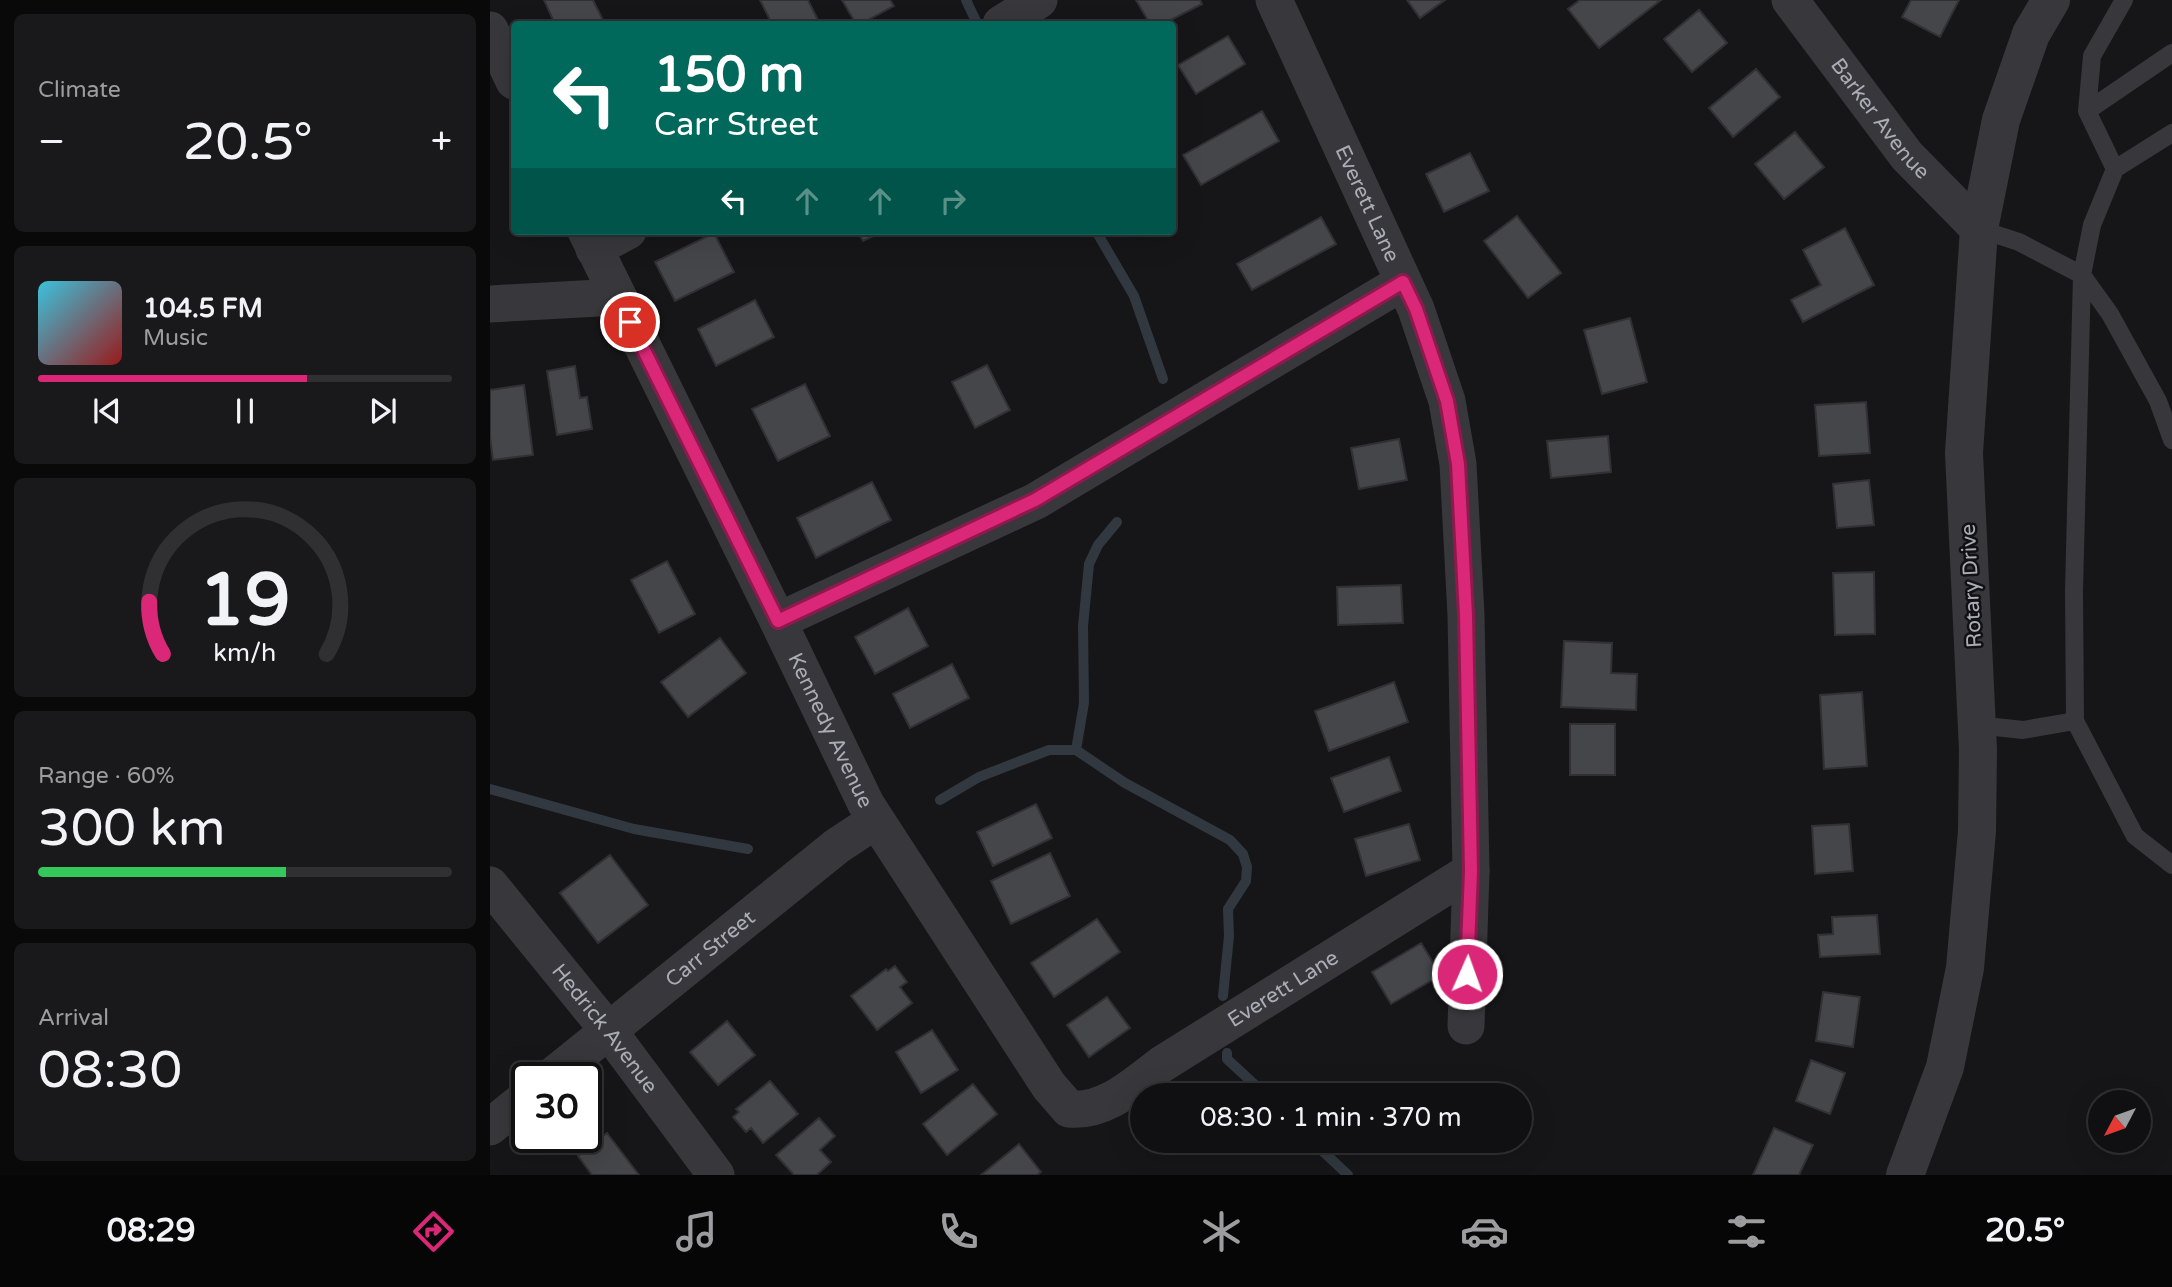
<!DOCTYPE html>
<html lang="en">
<head>
<meta charset="utf-8">
<style>
	:root { --surface:#101012; --page:#19191b; --text:#f1f3f6; --muted:#9c9d9f; --line:#303032; --accent:#db2777 }
	body { margin:0; font-family:"Varela Round",sans-serif; background:var(--page); color:var(--text); height:100vh; display:flex; flex-direction:column; font-size:26px; white-space:nowrap }
	* { box-sizing:border-box; margin:0 }
	p { font-size:23px; color:var(--muted) }
	.icon { flex:none; width:38px; height:38px; fill:none; stroke:currentColor; stroke-width:2; stroke-linecap:round; stroke-linejoin:round }
	.map { position:relative; flex:1; overflow:hidden }
	.sheet { display:flex; flex-direction:column; gap:14px; padding:14px; background:#09090a; width:490px }
	.sheet>* { flex:none }
	.top-card { position:absolute; left:21px; top:21px; width:665px; height:214px; border-radius:7px; box-shadow:0 7px 28px #0002,0 0 0 2px var(--line); background:#00695c; color:#fff; overflow:hidden }
	.needle { width:46px; rotate:229deg }
	.fabs { position:absolute; left:1598px; top:1090px; display:grid; gap:14px }
	.fabs a { display:grid; place-items:center; width:63px; height:63px; border-radius:50%; background:var(--surface); box-shadow:0 7px 28px #0002,0 0 0 2px var(--line); font-size:35px }
	.speed { position:absolute; left:21px; top:1062px; display:flex; gap:14px; font-size:35px; font-weight:700; text-align:center }
	.speed>* { display:grid; place-content:center; width:91px; height:91px; border-radius:50%; background:var(--surface); box-shadow:0 7px 28px #0002,0 0 0 2px var(--line); line-height:1 }
	.speed .limit { border:4px solid #111; border-radius:10px; background:#fff; color:#111 }
	.pin { position:absolute; display:grid; place-items:center; width:60px; height:60px; color:#fff; margin:-30px; border:4px solid #fff; border-radius:50%; box-shadow:0 2px 7px #0007 }
	.me { position:absolute; width:77px; margin:-38px; rotate:2deg; stroke-linejoin:round; filter:drop-shadow(0 0 5px #0008) }
	.turn { display:flex; align-items:center; gap:24px; height:147px; padding:0 28px; font-size:32px }
	.turn .icon { width:91px; height:91px; stroke-width:2.5 }
	.turn b { display:block; font-size:49px; line-height:60px }
	.lanes { display:flex; align-items:center; height:66px; padding:0 28px; background:#0003; justify-content:center; gap:35px; direction:ltr }
	.lanes .off { opacity:.35 }
	.big { font-size:52px; font-weight:600; line-height:1.1 }
	.sheet .tile { flex:1; display:flex; flex-direction:column; justify-content:center; gap:10px; min-width:0; padding:0 24px; border-radius:10px; background:var(--page) }
	.sheet .dial { align-items:center; gap:0 }
	.dial svg { height:182px; overflow:visible; fill:none; stroke:var(--line); stroke-width:7; stroke-linecap:round; text-anchor:middle }
	.dial text { fill:var(--text); stroke:none }
	.song { display:flex; align-items:center; gap:21px }
	.cover { width:84px; height:84px; border-radius:10px; background:linear-gradient(135deg,hsl(190 70% 55%),hsl(0 70% 35%)) }
	.played { height:7px; border-radius:4px; background:linear-gradient(90deg,var(--accent) 65%,var(--line) 65%) }
	.keys { display:flex; justify-content:space-around; direction:ltr }
	.heat { display:flex; justify-content:space-between; align-items:center; font-size:38px; direction:ltr }
	.charge { height:10px; border-radius:5px; background:linear-gradient(90deg,#34c759 60%,var(--line) 0) }
	.trip { position:absolute; left:640px; top:1083px; width:402px; height:70px; border-radius:35px; background:var(--surface); box-shadow:0 7px 28px #0002,0 0 0 2px var(--line); font-weight:600; line-height:70px; text-align:center }
	.menu { display:flex; height:112px; justify-content:space-around; align-items:center; background:#060607; color:var(--muted) }
	.menu .icon { width:49px; height:49px }
	.menu .on { color:var(--accent) }
	.menu b { font-size:32px; color:var(--text) }
	main { display:flex; flex:1; min-height:0 }
	.map>svg:first-child { display:block }
</style>
</head>
<body>
<main>
<section class="sheet">
<div class="tile"><p>Climate</p>
<div class="heat"><a>−</a><b class="big">20.5°</b><a>+</a></div>
</div>
<div class="tile">
<div class="song"><i class="cover"></i><div><b>104.5 FM</b><p>Music</p></div></div>
<div class="played"></div>
<div class="keys"><svg class="icon" aria-label="previous" viewBox="0 0 24 24"><path d="M18 5L8 12l10 7zM5 5v14"/></svg><svg class="icon" aria-label="pause" viewBox="0 0 24 24"><path d="M8 5v14M16 5v14"/></svg><svg class="icon" aria-label="next" viewBox="0 0 24 24"><path d="M6 5l10 7-10 7zM19 5v14"/></svg></div>
</div>
<div class="tile dial"><svg viewBox="0 0 100 80">
<path d="M14 69A42 42 0 1 1 86 69"/>
<path d="M14 69A42 42 0 0 1 8 46" stroke="#db2777"/>
<text x="50" y="56" font-size="32" font-weight="700">19</text>
<text x="50" y="72" font-size="11">km/h</text>
</svg></div>
<div class="tile"><p>Range · 60%</p><b class="big">300 km</b><div class="charge"></div></div>
<div class="tile"><p>Arrival</p><b class="big">08:30</b></div>
</section>
<div class="map">
<svg width="1682" height="1175" viewBox="0 0 1682 1175">
	<rect width="100%" height="100%" fill="#161618"/>
	<g fill="none" stroke-linecap="round" stroke-linejoin="round">
		<path stroke="#31383f" stroke-width="10" d="M476,0L486,21
			M606,231L644,296L673,379
			M586,750L594,703L593,626L599,564L608,545L627,522
			M0,789L144,829L258,849
			M450,800L489,777L559,750H586L635,783L740,840L753,854L757,867L756,881L738,909L739,936L733,996
			M737,1053V1059L777,1096
			M822,1141L858,1175"/>
	</g>
	<path fill="#45464a" stroke="#313034" stroke-width="2" d="M54,0H103L115,24H65Z
		M270,0H318L330,24H282Z
		M352,0H400L404,6L371,24H366Z
		M646,0H710L712,4L673,24H660Z
		M917,0H955L930,18Z
		M1090,0H1171L1109,48L1078,9Z
		M1421,0H1469L1450,37L1412,17Z
		M1209,10L1237,43L1202,72L1174,39Z
		M738,36L755,64L706,94L688,65Z
		M1266,69L1290,97L1243,137L1219,108Z
		M772,111L789,141L711,185L693,155Z
		M1305,132L1334,167L1294,199L1265,164Z
		M980,153L999,191L954,212L936,174Z
		M1027,216L1071,273L1038,298L994,241Z
		M831,217L846,244L762,290L747,264Z
		M1355,228L1384,285L1313,322L1301,300L1331,285L1313,250Z
		M368,231H394L373,241Z
		M224,233L244,272L185,301L165,262Z
		M265,300L284,337L226,366L208,329Z
		M1140,318L1157,382L1112,394L1094,330Z
		M497,365L520,410L485,428L462,382Z
		M85,366L90,398L97,397L102,429L67,435L57,371Z
		M315,384L340,436L288,461L262,409Z
		M34,385L43,455L3,460L0,437V390Z
		M1376,402L1380,453L1329,456L1325,405Z
		M1118,436L1121,472L1061,478L1057,441Z
		M909,439L917,480L869,489L861,448Z
		M1379,480L1384,525L1347,528L1343,484Z
		M382,482L401,520L326,558L307,518Z
		M177,561L205,614L169,633L141,580Z
		M1384,572L1385,634L1345,635L1343,573Z
		M911,585L913,623L848,625L847,587Z
		M418,608L438,646L385,674L365,637Z
		M230,638L256,673L198,717L171,682Z
		M1074,641L1122,643L1121,673L1147,674L1146,710L1071,707Z
		M462,664L479,698L420,728L403,694Z
		M904,682L918,722L839,751L825,711Z
		M1372,692L1377,766L1334,769L1330,695Z
		M1080,724H1125V775H1080Z
		M899,757L911,791L854,812L841,778Z
		M546,804L562,838L503,866L487,832Z
		M919,824L930,860L876,876L865,839Z
		M1359,824L1363,871L1325,874L1322,826Z
		M560,853L580,896L521,924L501,881Z
		M120,855L158,905L108,943L70,893Z
		M1387,915L1390,954L1330,957L1328,935L1343,934L1342,917Z
		M607,919L630,952L564,997L541,963Z
		M931,943L951,975L901,1004L882,972Z
		M405,966L417,982L410,987L422,1003L387,1030L361,996L396,969L398,971Z
		M1333,992L1370,997L1363,1047L1326,1041Z
		M617,997L640,1028L599,1057L577,1025Z
		M237,1021L265,1055L228,1085L200,1052Z
		M442,1030L468,1070L431,1093L406,1052Z
		M1321,1060L1355,1073L1340,1114L1306,1101Z
		M280,1081L308,1114L273,1143L261,1128L256,1132L243,1117L249,1112L246,1109Z
		M483,1084L507,1114L457,1155L433,1124Z
		M329,1118L345,1136L330,1150L341,1162L327,1175H304L286,1155Z
		M1284,1128L1323,1145L1309,1175H1263Z
		M117,1133L149,1175H102L88,1156Z
		M529,1144L551,1172L547,1175H491Z"/>
	<g fill="none" stroke-linecap="round" stroke-linejoin="round">
		<path stroke="#38383c" stroke-width="18" d="M1634,0L1602,56L1597,111L1625,169L1602,225L1592,275L1584,590L1585,721L1645,836L1682,865
			M1597,111L1682,53
			M1625,169L1682,133
			M1489,229L1529,242L1592,275L1620,314L1668,401L1682,440
			M1487,725L1533,730L1585,721"/>
		<g stroke="#38383c" stroke-width="37">
			<path id="s1" d="M784,0L926,309L957,401L968,464L976,615L981,871L976,1026"/>
			<path id="s2" d="M1300,0L1417,156L1489,229"/>
			<path d="M511,24L549,0"/>
			<path d="M0,30L24,81"/>
			<path id="s3" d="M96,231L288,621L376,804L559,1086L579,1109C615,1113 645,1084 672,1064L981,871"/>
			<path d="M104,249L138,231"/>
			<path d="M0,304L127,297"/>
			<path d="M288,621L546,501L913,282"/>
			<path id="s4" d="M0,885L118,1030L226,1175"/>
			<path id="s5" d="M60,1078L347,846L385,821"/>
			<path d="M0,1127L37,1097"/>
		</g>
		<path stroke="#38383c" stroke-width="38" d="M1415,1175L1455,1067L1475,968L1487,831L1488,750L1474,453L1489,229L1511,120L1541,34L1561,0"/>
	</g>
	<g fill="none" stroke-linecap="round" stroke-linejoin="round">
		<g stroke="#8e194d" stroke-width="18">
			<path id="route" d="M140,322L288,621L545,500L913,282L926,309L957,401L968,464L976,615L981,871L977,974"/>
		</g>
		<use href="#route" stroke="#db2777" stroke-width="12"/>
	</g>
	<g text-anchor="middle" stroke-width="5" stroke-linejoin="round" paint-order="stroke">
		<g font-size="21" fill="#aaadb6" stroke="#111113">
			<text dy="7" stroke="none"><textPath href="#s2" startOffset="149">Barker Avenue</textPath></text>
			<text dy="7" stroke="none"><textPath href="#s1" startOffset="224">Everett Lane</textPath></text>
			<text transform="translate(1481 586) rotate(-93)" y="7">Rotary Drive</text>
			<text dy="7" stroke="none"><textPath href="#s3" startOffset="556">Kennedy Avenue</textPath></text>
			<text dy="7" stroke="none"><textPath href="#s5" startOffset="206">Carr Street</textPath></text>
			<text dy="7" stroke="none"><textPath href="#s3" startOffset="1253">Everett Lane</textPath></text>
			<text dy="7" stroke="none"><textPath href="#s4" startOffset="184">Hedrick Avenue</textPath></text>
		</g>
	</g>
</svg>
<div class="fabs">
<a><svg class="needle" viewBox="-14 -14 28 28"><path d="M0-13l5 13h-10z" fill="#e53935"/><path d="M0 13l5-13h-10z" fill="#9c9d9f"/></svg></a>
</div>
<div class="speed"><div class="limit">30</div></div>
<div class="pin" style="left:140px;top:322px;background:#d93025"><svg class="icon" aria-label="arrive" viewBox="0 0 24 24"><path d="M6 21V4h12l-3 4 3 4H6"/></svg></div>
<svg class="me" style="left:977px;top:974px" viewBox="-20 -20 40 40"><circle r="17" fill="#db2777" stroke="#fff" stroke-width="3"/><path d="M0-11L8 9 0 5-8 9z" fill="#fff"/></svg>
<div class="trip">08:30 · 1 min · 370 m</div>
<div class="top-card">
<div class="turn"><svg class="icon" aria-label="left" viewBox="0 0 24 24"><path d="M17 20v-9H6M10 6l-5 5 5 5"/></svg><div><b>150 m</b>Carr Street</div></div>
<div class="lanes"><svg class="icon" aria-label="left" viewBox="0 0 24 24"><path d="M17 20v-9H6M10 6l-5 5 5 5"/></svg><svg class="icon off" aria-label="ahead" viewBox="0 0 24 24"><path d="M12 20V5M6 11l6-6 6 6"/></svg><svg class="icon off" aria-label="ahead" viewBox="0 0 24 24"><path d="M12 20V5M6 11l6-6 6 6"/></svg><svg class="icon off" aria-label="right" viewBox="0 0 24 24"><path d="M7 20v-9h11M14 6l5 5-5 5"/></svg></div>
</div>
</div>
</main>
<nav class="menu">
<b>08:29</b>
<svg class="icon on" aria-label="directions" viewBox="0 0 24 24"><path d="M12 3l9 9-9 9-9-9zM9 14v-3h6M13 9l2 2-2 2"/></svg>
<svg class="icon" aria-label="music" viewBox="0 0 24 24"><path d="M9 18V5l10-2v13"/><circle cx="6" cy="18" r="3"/><circle cx="16" cy="16" r="3"/></svg>
<svg class="icon" aria-label="phone" viewBox="0 0 24 24"><path d="M5 4h4l2 5-3 2q2 4 5 5l2-3 5 2v4C11 20 4 13 5 4z"/></svg>
<svg class="icon" aria-label="climate" viewBox="0 0 24 24"><path d="M12 3v18M4 7l16 10M4 17L20 7"/></svg>
<svg class="icon" aria-label="car" viewBox="0 0 24 24"><path d="M5 17H2v-5l4-1 3-4h7l3 4 3 1v5h-3M9 17h6M6 11h13"/><circle cx="7" cy="17" r="2"/><circle cx="17" cy="17" r="2"/></svg>
<svg class="icon" aria-label="filters" viewBox="0 0 24 24"><path d="M4 7h16M4 17h16"/><circle cx="9" cy="7" r="2"/><circle cx="15" cy="17" r="2"/></svg>
<b>20.5°</b>
</nav>
</body>
</html>
